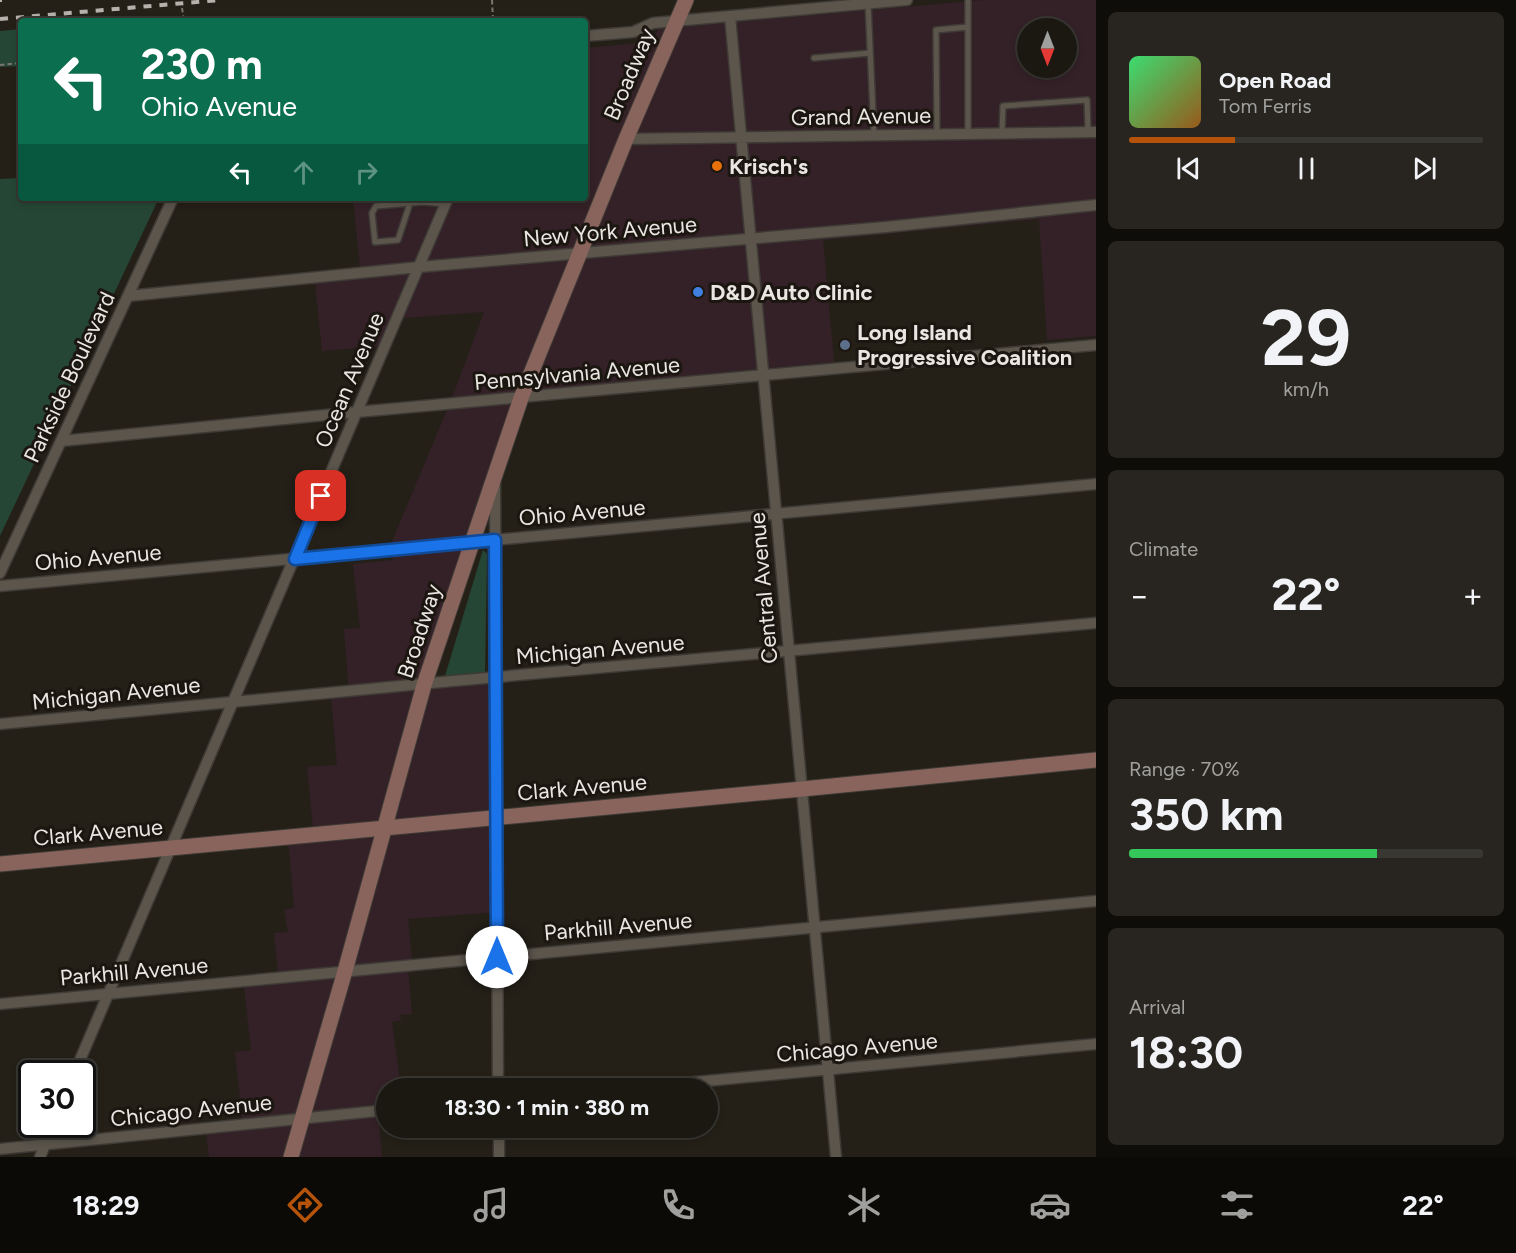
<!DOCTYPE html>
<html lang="en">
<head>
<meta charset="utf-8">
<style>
	:root { --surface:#1b1812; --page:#282520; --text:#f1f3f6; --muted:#a0a09f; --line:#393732; --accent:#b45309 }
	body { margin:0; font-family:Figtree,sans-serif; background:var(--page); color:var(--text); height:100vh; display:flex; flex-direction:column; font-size:22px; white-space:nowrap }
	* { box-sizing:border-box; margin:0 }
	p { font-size:20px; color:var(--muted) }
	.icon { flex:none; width:33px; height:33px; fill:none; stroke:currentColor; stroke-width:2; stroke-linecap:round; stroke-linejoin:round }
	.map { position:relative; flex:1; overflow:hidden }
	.panel { display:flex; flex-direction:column; gap:12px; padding:12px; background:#0f0d0a; width:420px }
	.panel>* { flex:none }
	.top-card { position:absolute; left:18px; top:18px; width:570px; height:183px; border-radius:6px; box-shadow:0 3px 9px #0003,0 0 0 2px var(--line); background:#0b6e4f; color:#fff; overflow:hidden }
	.needle { width:39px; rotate:180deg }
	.tools { position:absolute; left:1017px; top:18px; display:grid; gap:12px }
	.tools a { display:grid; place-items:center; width:60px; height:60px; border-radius:50%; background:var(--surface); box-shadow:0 3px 9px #0003,0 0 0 2px var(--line); font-size:30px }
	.speed { position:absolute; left:18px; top:1060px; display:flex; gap:12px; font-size:30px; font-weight:700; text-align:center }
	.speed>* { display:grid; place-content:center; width:78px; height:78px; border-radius:50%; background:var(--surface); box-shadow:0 3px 9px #0003,0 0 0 2px var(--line); line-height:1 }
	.speed .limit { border:3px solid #111; border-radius:9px; background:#fff; color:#111 }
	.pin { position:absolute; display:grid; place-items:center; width:51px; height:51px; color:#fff; margin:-26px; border-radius:12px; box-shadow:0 3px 9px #0006 }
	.me { position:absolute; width:66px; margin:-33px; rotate:0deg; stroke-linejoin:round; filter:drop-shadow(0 0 4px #0008) }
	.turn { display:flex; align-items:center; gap:21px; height:126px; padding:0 24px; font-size:27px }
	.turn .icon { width:78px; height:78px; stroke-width:2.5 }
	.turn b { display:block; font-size:42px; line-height:51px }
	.lanes { display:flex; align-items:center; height:57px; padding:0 24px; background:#0003; justify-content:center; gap:30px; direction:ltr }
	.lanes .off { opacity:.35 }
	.big { font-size:45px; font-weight:700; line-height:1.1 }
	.panel .tile { flex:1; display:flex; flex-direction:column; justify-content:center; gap:9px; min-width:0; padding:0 21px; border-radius:9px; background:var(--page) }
	.panel .dial { align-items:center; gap:0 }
	.dial b { font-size:78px; line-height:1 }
	.song { display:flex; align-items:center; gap:18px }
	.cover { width:72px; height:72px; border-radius:9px; background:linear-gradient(135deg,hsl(140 70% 55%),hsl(30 70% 35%)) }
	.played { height:6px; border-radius:3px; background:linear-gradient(90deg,var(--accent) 30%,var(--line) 30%) }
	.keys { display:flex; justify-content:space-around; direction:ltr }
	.heat { display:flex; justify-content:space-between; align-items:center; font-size:33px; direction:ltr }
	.charge { height:9px; border-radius:4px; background:linear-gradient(90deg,#34c759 70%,var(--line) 0) }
	.trip { position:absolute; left:376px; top:1078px; width:342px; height:60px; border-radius:30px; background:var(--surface); box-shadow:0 3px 9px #0003,0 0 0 2px var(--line); font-weight:700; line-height:60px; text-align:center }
	.dock { display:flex; height:96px; justify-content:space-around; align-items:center; background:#0b0a07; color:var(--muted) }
	.dock .icon { width:42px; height:42px }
	.dock .active { color:var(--accent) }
	.dock b { font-size:27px; color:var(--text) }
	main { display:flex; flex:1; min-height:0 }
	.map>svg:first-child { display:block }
</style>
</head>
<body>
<main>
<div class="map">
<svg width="1096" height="1157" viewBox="0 0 1096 1157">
	<rect width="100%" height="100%" fill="#242018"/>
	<path fill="#342128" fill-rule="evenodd" d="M983,0H1096V336L1047,340L1039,219L823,240L834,362L516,392L415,690L489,684L492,823L497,912L408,919L413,969H408L412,1014L400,1015L401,1020L392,1022L401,1089H387V1110L378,1112L382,1157H209L206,1130L243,1126L235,1052L251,1050L244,987L279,983L274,933L288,932L284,910L294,908L289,849L284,842L314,838L307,767L337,765L331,696L349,694L344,629L360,628L353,564L393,560L391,544L452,398L484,312L404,318L390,345L322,351L315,282L361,277L353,198H585V48L652,42L658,29ZM1028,28H1066V68H1028Z"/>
	<path fill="#264635" d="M21,29V66L0,67V31Z
		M21,178V198H159L0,536V179Z
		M483,550L487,554L485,672L445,676Z"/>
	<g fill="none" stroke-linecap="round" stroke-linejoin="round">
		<g stroke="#3e3a35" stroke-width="8">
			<path id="lane" d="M968,0V134
				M868,3L874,135
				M814,58L870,53
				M1002,133L1003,106L1087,100L1088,132
				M937,134L936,30L968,27
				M410,203L398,240L375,242L372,213L376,206L423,202L446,204"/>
		</g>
		<g stroke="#3e3a35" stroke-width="13">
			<path id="street" d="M730,16L836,1157
				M585,36L633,32L653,23L907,0
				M626,139L1096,132
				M128,296L419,267L886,227L1096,205
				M61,441L357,412L1096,345
				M495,483L498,1089
				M0,573L173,198
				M0,586L1096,484
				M0,724C365,688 731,656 1096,623
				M0,1004L1096,901
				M74,1074L448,198
				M622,1089L1096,1044
				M499,1128V1157
				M0,1149L387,1110
				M40,1157L53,1125"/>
		</g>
		<g stroke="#3e3a35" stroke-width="17">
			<path id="secondary" d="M0,864L802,789L1096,760
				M291,1157L345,971L424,685L521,398L626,139L686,0"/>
		</g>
		<path stroke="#7a766f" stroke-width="2" stroke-dasharray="4.5 3" stroke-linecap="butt" d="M492,0L493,20
			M182,8L184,21
			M0,65L21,63"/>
		<use href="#lane" stroke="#5b554c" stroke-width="5"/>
		<use href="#street" stroke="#5b554c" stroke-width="10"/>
		<use href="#secondary" stroke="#89645d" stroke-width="15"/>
		<path stroke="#b5b1ab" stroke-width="4" stroke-dasharray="8 8" stroke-linecap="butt" d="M0,0H2
			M0,19L220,0"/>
	</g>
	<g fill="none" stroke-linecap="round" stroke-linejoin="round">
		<g stroke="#114b97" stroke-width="15">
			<path id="route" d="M321,496L295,559L495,540L497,957"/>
		</g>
		<use href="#route" stroke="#1a73e8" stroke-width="10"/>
	</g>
	<circle fill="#e8710a" stroke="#1b160f" stroke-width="2" cx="717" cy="166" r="6"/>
	<circle fill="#3f7fe0" stroke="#1b160f" stroke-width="2" cx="698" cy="292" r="6"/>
	<circle fill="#5c6f8a" stroke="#1b160f" stroke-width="2" cx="845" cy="345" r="6"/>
	<g text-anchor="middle" stroke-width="6" stroke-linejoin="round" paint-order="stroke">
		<g font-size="22" fill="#eae6e1" stroke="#1b160f">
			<text transform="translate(629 74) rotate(-67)" y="8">Broadway</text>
			<text transform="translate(861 116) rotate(-1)" y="8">Grand Avenue</text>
			<text transform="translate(610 231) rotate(-5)" y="8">New York Avenue</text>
			<text transform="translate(577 373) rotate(-5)" y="8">Pennsylvania Avenue</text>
			<text transform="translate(69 377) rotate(-65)" y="8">Parkside Boulevard</text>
			<text transform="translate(349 380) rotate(-67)" y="8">Ocean Avenue</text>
			<text transform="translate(582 512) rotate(-5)" y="8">Ohio Avenue</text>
			<text transform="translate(98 557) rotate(-5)" y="8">Ohio Avenue</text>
			<text transform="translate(763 588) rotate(-95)" y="8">Central Avenue</text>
			<text transform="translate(419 631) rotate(-72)" y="8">Broadway</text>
			<text transform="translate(600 649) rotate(-5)" y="8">Michigan Avenue</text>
			<text transform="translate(116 693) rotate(-6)" y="8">Michigan Avenue</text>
			<text transform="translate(582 787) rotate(-5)" y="8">Clark Avenue</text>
			<text transform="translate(98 832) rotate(-5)" y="8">Clark Avenue</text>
			<text transform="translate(618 926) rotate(-5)" y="8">Parkhill Avenue</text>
			<text transform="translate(134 971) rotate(-5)" y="8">Parkhill Avenue</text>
			<text transform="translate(857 1047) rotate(-5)" y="8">Chicago Avenue</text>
			<text transform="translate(191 1110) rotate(-6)" y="8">Chicago Avenue</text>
		</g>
		<g font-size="22" font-weight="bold" fill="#eae6e1" stroke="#1b160f" text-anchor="start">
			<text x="729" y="174">Krisch's</text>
			<text x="710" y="300">D&amp;D Auto Clinic</text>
			<text x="857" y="340">Long Island<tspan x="857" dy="25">Progressive Coalition</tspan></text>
		</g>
	</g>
</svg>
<div class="tools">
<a><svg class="needle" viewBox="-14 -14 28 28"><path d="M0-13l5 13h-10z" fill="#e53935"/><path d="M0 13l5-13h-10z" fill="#a0a09f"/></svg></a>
</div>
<div class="speed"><div class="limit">30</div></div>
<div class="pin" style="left:321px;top:496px;background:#d93025"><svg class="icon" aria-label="arrive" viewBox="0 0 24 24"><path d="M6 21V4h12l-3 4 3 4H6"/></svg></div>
<svg class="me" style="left:497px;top:957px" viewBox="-20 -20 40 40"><circle r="19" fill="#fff"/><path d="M0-13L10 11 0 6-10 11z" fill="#1a73e8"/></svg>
<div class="trip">18:30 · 1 min · 380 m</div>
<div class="top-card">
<div class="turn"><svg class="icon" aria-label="left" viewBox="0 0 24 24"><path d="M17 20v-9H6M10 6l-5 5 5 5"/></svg><div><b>230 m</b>Ohio Avenue</div></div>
<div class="lanes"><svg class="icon" aria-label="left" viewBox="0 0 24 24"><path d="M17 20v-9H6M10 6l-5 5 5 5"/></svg><svg class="icon off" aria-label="ahead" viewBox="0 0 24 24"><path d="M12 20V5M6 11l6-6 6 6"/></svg><svg class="icon off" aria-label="right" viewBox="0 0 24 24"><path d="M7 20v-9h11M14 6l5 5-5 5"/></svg></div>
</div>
</div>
<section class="panel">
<div class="tile">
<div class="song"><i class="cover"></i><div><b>Open Road</b><p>Tom Ferris</p></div></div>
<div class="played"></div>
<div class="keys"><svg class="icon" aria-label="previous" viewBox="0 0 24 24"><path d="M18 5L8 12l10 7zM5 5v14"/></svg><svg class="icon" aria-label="pause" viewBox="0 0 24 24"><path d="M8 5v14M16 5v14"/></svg><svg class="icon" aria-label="next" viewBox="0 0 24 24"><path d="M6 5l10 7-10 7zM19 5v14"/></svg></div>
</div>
<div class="tile dial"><b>29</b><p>km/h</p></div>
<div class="tile"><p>Climate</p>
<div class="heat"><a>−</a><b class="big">22°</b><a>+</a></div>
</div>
<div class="tile"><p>Range · 70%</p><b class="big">350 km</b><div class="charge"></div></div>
<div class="tile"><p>Arrival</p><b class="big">18:30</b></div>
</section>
</main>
<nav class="dock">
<b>18:29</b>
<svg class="icon active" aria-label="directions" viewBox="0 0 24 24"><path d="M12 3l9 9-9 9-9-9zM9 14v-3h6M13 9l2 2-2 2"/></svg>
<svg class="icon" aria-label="music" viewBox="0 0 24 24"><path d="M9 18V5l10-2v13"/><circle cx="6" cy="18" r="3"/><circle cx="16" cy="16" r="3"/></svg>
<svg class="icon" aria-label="phone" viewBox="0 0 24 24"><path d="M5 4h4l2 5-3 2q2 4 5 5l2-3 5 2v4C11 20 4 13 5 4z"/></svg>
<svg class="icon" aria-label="climate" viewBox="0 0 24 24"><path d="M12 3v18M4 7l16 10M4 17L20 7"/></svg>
<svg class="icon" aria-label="car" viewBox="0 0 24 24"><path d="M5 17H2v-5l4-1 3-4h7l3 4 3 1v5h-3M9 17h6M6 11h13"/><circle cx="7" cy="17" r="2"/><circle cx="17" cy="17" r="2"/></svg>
<svg class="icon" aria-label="filters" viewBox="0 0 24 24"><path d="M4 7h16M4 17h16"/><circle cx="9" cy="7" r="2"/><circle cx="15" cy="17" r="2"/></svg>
<b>22°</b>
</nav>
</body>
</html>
